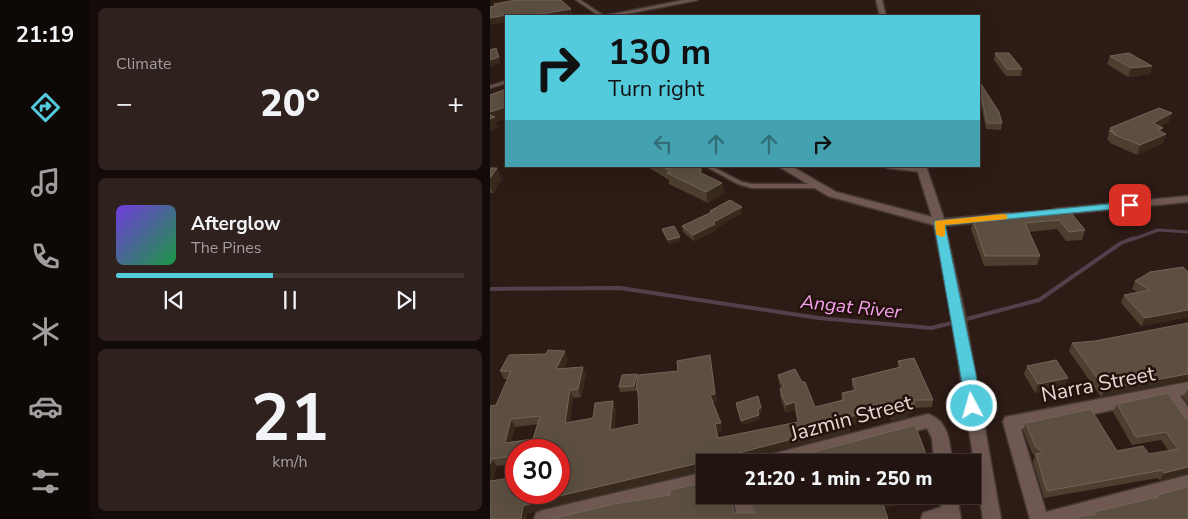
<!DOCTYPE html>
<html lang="en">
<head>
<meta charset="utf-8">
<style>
	:root { --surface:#221410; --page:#2e211e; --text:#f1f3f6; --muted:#a29e9f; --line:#3f3330; --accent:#54cadd }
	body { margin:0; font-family:"Nunito Sans",sans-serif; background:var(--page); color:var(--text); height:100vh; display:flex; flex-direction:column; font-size:19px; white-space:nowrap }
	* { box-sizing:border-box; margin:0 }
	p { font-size:16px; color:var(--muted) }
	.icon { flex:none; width:28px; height:28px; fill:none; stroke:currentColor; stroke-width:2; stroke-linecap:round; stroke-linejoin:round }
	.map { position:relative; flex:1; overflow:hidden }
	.panel { display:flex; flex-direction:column; gap:8px; padding:8px; background:#130b09; width:400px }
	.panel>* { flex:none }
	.banner { position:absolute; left:15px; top:15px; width:475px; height:152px; border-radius:0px; box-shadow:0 5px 20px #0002,0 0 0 1px var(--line); background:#54cadd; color:#111; overflow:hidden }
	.speed { position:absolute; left:15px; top:439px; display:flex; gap:10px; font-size:25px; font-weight:700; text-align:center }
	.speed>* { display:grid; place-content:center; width:65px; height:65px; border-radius:50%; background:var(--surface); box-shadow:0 5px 20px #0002,0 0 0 1px var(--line); line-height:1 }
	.speed .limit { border:8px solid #d22; background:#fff; color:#111 }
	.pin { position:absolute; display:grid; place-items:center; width:42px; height:42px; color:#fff; margin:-21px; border-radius:10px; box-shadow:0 2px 8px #0006 }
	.me { position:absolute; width:55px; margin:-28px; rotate:354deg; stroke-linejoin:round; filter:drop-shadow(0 0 4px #0008) }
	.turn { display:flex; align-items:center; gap:18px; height:105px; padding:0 20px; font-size:22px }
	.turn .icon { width:65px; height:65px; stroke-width:2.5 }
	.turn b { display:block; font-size:35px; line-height:42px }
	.lanes { display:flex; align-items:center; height:48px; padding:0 20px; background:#0003; justify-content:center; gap:25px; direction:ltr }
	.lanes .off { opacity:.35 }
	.big { font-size:38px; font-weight:800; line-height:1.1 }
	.panel .tile { flex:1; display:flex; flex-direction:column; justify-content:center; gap:8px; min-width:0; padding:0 18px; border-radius:8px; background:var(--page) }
	.panel .dial { align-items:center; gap:0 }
	.dial b { font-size:65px; line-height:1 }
	.song { display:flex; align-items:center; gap:15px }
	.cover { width:60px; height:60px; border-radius:8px; background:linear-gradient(135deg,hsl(260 70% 55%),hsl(140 70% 35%)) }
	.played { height:5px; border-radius:2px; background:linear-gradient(90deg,var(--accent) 45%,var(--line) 45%) }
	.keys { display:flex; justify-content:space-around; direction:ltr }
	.heat { display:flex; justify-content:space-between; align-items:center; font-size:28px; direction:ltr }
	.trip { position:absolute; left:206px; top:454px; width:285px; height:50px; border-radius:0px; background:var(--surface); box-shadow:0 5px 20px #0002,0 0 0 1px var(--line); font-weight:800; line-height:50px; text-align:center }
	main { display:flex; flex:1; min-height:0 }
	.menu { display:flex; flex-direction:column; width:90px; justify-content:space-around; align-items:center; background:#0e0806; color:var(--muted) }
	.menu .icon { width:35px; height:35px }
	.menu .current { color:var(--accent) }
	.menu b { font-size:22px; color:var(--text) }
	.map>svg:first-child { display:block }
</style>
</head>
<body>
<main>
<nav class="menu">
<b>21:19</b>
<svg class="icon current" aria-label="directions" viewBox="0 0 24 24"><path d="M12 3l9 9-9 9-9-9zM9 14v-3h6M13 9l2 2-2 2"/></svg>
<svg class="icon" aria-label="music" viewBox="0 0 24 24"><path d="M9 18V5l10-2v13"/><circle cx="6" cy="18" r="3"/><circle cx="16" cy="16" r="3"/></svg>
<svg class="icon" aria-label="phone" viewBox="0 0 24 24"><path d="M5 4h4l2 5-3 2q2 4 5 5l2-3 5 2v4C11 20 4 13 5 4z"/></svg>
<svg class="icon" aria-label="climate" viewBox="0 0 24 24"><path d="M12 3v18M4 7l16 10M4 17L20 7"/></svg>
<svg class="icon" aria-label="car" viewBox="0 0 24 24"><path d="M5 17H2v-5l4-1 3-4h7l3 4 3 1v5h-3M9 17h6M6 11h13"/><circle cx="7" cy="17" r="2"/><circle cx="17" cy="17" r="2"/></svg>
<svg class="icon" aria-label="filters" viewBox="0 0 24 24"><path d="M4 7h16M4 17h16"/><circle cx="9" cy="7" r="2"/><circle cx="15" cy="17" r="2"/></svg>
</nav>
<section class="panel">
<div class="tile"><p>Climate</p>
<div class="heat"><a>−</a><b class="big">20°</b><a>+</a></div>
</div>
<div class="tile">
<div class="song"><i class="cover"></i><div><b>Afterglow</b><p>The Pines</p></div></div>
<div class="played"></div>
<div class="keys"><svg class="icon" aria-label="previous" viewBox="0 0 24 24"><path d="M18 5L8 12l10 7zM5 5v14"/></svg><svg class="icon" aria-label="pause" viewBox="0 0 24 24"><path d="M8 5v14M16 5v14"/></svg><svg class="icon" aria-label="next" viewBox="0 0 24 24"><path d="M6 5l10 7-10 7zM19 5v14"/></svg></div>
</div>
<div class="tile dial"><b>21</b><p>km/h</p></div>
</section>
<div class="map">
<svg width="698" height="519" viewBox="0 0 698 519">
	<rect width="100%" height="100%" fill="#2d1b15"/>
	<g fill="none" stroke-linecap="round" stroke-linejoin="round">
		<path stroke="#52414c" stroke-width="3" d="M641,240L668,230L698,232"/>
		<path stroke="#52414c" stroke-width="4" d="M0,289L130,288L329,318L441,328L466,322
			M473,320L549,300L631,243L644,238"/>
		<g stroke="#473834" stroke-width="3">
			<path id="service" d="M86,0H90L114,16H110Z
				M16,81V83L0,88V86Z
				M215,166H221L252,182L262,184H326L329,186L326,188H262L248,184Z
				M395,166H413L432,168L435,170L432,172L397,168Z"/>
		</g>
		<g stroke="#473834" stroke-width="3">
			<path id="minor" d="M195,0H208L125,16H113Z
				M386,0H392L396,16H390Z
				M288,166H301L346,192L442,217L426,166H436L454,219L519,213L525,216L519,219L455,226L474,310L511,519H493L460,310L444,225L338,196Z
				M698,196V202L564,215L558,212L564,209Z
				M698,382V394L690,396L698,407V427L692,425L675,399L531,429L556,512L698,475V491L595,519H540L513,422L515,417Z
				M438,414C459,421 460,443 462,462H444L442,438L437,428L309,462H273L276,457L282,454Z
				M215,472V488L90,519H44L46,513L53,510Z
				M243,495H261L265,519H247Z
				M449,495H467L471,519H431L433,513L451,507Z"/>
		</g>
		<use href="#service" fill="#6f5851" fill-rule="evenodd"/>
		<use href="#minor" fill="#6f5851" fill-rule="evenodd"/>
	</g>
	<path fill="#4c3f2f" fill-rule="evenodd" d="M505,53L532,69L531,76H516L504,60Z
		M620,56L662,66L660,74L638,77L617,64Z
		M489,83L512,123L511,130L496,129L491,105L489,106Z
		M679,122L670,127L672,132L676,134L673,143L647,155L620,143L621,142L617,140L620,128Z
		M156,166H206L213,174L232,183L234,193L218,203L179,184V180Z
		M0,168L12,179L3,193H0Z
		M577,208L595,230L592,240L576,241L567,229L539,232L550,256L547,265L494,266L481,229L483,220H501L502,215Z
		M220,211L252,213L226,228V230L204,241L193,232L192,226L221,213Z
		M172,229L190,237V241L179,244L173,233Z
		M698,272V317L651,326L631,303L634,295L648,292L642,289L645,281Z
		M698,323V381L611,397L579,351L582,343L605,341Z
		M220,355L227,401L223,402L232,431L227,432L228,438L308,422L305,410L296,413L290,396V389L291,388L289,383L288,375L325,407L351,400L352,393L363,390L362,386V379L408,367V361L443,400L442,407L424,408V412L418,413V417L402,421L398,410L379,414V421L360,425V432L242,462H215V470L53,508L37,514V519H0V406L6,405L18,379H14L10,371L78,359L73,369L96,374L91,397L83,398L80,422L103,418L126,408L124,429L149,424V397L146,390V391L130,392L129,387L147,374L148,376L188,371ZM48,424L43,439L21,442L25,427ZM26,450L69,492H26ZM26,464L21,478L2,481L7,466Z
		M537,366L575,387L545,393L534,374Z
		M698,389V404L693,397Z
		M627,404L698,419V474L670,480L668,478L554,498L543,462L545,456L542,453L533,430L536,423L627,451L659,454L679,451L671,440L642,445L623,412Z"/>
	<path fill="#38291d" d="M81,9L82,15L77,16H40Z
		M17,15L16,22L1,25L0,18Z
		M6,48L11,63L0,67V60Z
		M662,66L660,74L638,77L641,68Z
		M16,107V119L6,122L8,128L0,131V112Z
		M682,113L679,122L660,132L663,123Z
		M673,128L670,137L676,134L673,143L647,155L650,145L668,130Z
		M7,168L12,179L3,193L0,186V178Z
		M232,183L234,193L218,203L216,192Z
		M252,207V213L226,228V230L204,241L203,235Z
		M190,237V241L179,244L178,240Z
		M698,310V317L651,326L655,318Z
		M75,351L78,359L69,377L66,369Z
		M220,355L227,401L222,402L220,395Z
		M93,367L96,374L91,397L88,389Z
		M147,374L148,379L146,391L144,386Z
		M698,374V381L611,397L615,389Z
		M578,378L575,387L545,393L548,384Z
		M80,390L83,398L79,431L75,423Z
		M123,401L126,408L123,438L120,430Z
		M305,402V410L296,413V405Z
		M399,402L398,410L379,414V421L360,425V432L242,462H223L237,456L358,417L377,406Z
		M425,404L424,412L418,413V417L402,421L403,413L417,405Z
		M271,408L272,412L268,413V409Z
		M269,415L270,420L252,425L251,421Z
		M21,419L25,427L19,451L15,443Z
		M231,423L232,431L226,432L225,424Z
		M2,459L7,466L0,489V464Z
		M213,462L215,470L53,508L37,514V519H31L33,506L48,501Z
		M698,467V474L670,480L674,473Z
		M418,495H447L392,509V501Z"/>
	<path fill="#5c4f41" stroke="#726458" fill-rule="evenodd" d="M26,0H71L81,9L40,16H18L17,15L0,18V7L5,6L4,4Z
		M6,48L9,57L0,60V50Z
		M505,53H519L532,69H517Z
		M639,53L662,66L641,68L620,56Z
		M489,81L509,112L512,123H497L492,99H489Z
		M16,89V107L0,112V95Z
		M669,108L682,113L663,123L673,128L668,130L676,134L650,145L623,134L625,133L619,131L623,130L620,128Z
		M0,115L5,117L0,119Z
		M172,166H206L212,170L209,172L232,183L216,192L177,173L181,172Z
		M0,168H7L0,178Z
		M240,200L252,207L223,222L225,224L203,235L192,226L222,212L220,211Z
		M577,208L595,230L579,232L569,220L535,223L550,256H495L483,220H506L502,215Z
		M184,226L190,237L178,240L172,229Z
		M693,267L698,272V310L655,318L634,295L660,290L645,281L660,272Z
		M698,323V374L615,389L582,343L605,341Z
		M58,350L75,351L66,369L93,367L88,389L80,390L75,423L103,418L105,403L123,401L120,430L149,424L148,389H146L148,375L188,371L187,361L220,355L225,394L220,395L231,423L225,424L228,438L308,422L305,402L296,405L290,389L294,387L288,375L305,369L312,382H315L325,407L354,400L352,393L366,390L362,379L411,367L408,361L424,358L443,400H423L425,404L417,405L418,409L403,413L399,402L377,406L379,413L358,417L360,424L237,456V460L223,462H215V464L213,462L48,501L33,506L31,519H0V481L21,478L26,464V492H69V450H26V455L2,459L0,464V406L6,405L21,371H10L19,355L56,354ZM50,416L43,439L15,443L21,419Z
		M566,360L578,378L548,384L537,366Z
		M147,374L144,386L129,387L132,375Z
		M678,393L695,418L698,419V467L674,473L673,470L557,491L546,454L553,453L545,446L536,423L601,409L627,451L653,446L659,454L688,449L676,432L646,437L627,404Z
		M268,396L271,408L268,409L269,415L251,421L246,403Z
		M425,425L439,462H285L284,456H309Z
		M215,482V495H241L244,513H265L262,495H418L392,501L398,519H62L124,504L180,495V490Z
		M698,487V519H577L605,514L604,512L668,497L666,495Z"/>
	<path fill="#54cadd" stroke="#378390" d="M640,202H644V207L455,225L486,375L490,406L488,411L482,412L477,411L444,223L445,221Z"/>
	<path fill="#f59e0b" d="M513,214L517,215V219L455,225V236L451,237L446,234L445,221Z"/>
	<g text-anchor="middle" stroke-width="5" stroke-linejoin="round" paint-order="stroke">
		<g font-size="19" font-style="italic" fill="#f5a2ef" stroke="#23120c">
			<text transform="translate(361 306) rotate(6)" y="7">Angat River</text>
		</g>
		<g font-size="21" fill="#e5d8d3" stroke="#23120c">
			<text transform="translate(608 384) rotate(-11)" y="7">Narra Street</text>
			<text transform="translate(361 418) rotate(-15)" y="7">Jazmin Street</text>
		</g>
	</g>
</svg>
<div class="speed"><div class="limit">30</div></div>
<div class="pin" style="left:640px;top:205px;background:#d93025"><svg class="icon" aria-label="arrive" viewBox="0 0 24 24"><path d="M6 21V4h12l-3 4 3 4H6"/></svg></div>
<svg class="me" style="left:482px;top:406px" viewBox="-20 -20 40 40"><circle r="17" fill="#54cadd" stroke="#fff" stroke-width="3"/><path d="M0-11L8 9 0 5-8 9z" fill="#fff"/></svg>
<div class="trip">21:20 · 1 min · 250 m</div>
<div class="banner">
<div class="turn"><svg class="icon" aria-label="right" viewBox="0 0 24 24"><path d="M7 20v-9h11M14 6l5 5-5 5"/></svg><div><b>130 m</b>Turn right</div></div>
<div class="lanes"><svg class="icon off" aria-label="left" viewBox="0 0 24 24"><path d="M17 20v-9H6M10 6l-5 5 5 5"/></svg><svg class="icon off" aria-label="ahead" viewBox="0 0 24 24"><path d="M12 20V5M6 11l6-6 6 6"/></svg><svg class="icon off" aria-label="ahead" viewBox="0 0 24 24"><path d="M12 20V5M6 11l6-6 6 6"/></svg><svg class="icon" aria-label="right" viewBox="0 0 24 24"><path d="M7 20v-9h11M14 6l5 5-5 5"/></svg></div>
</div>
</div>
</main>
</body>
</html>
